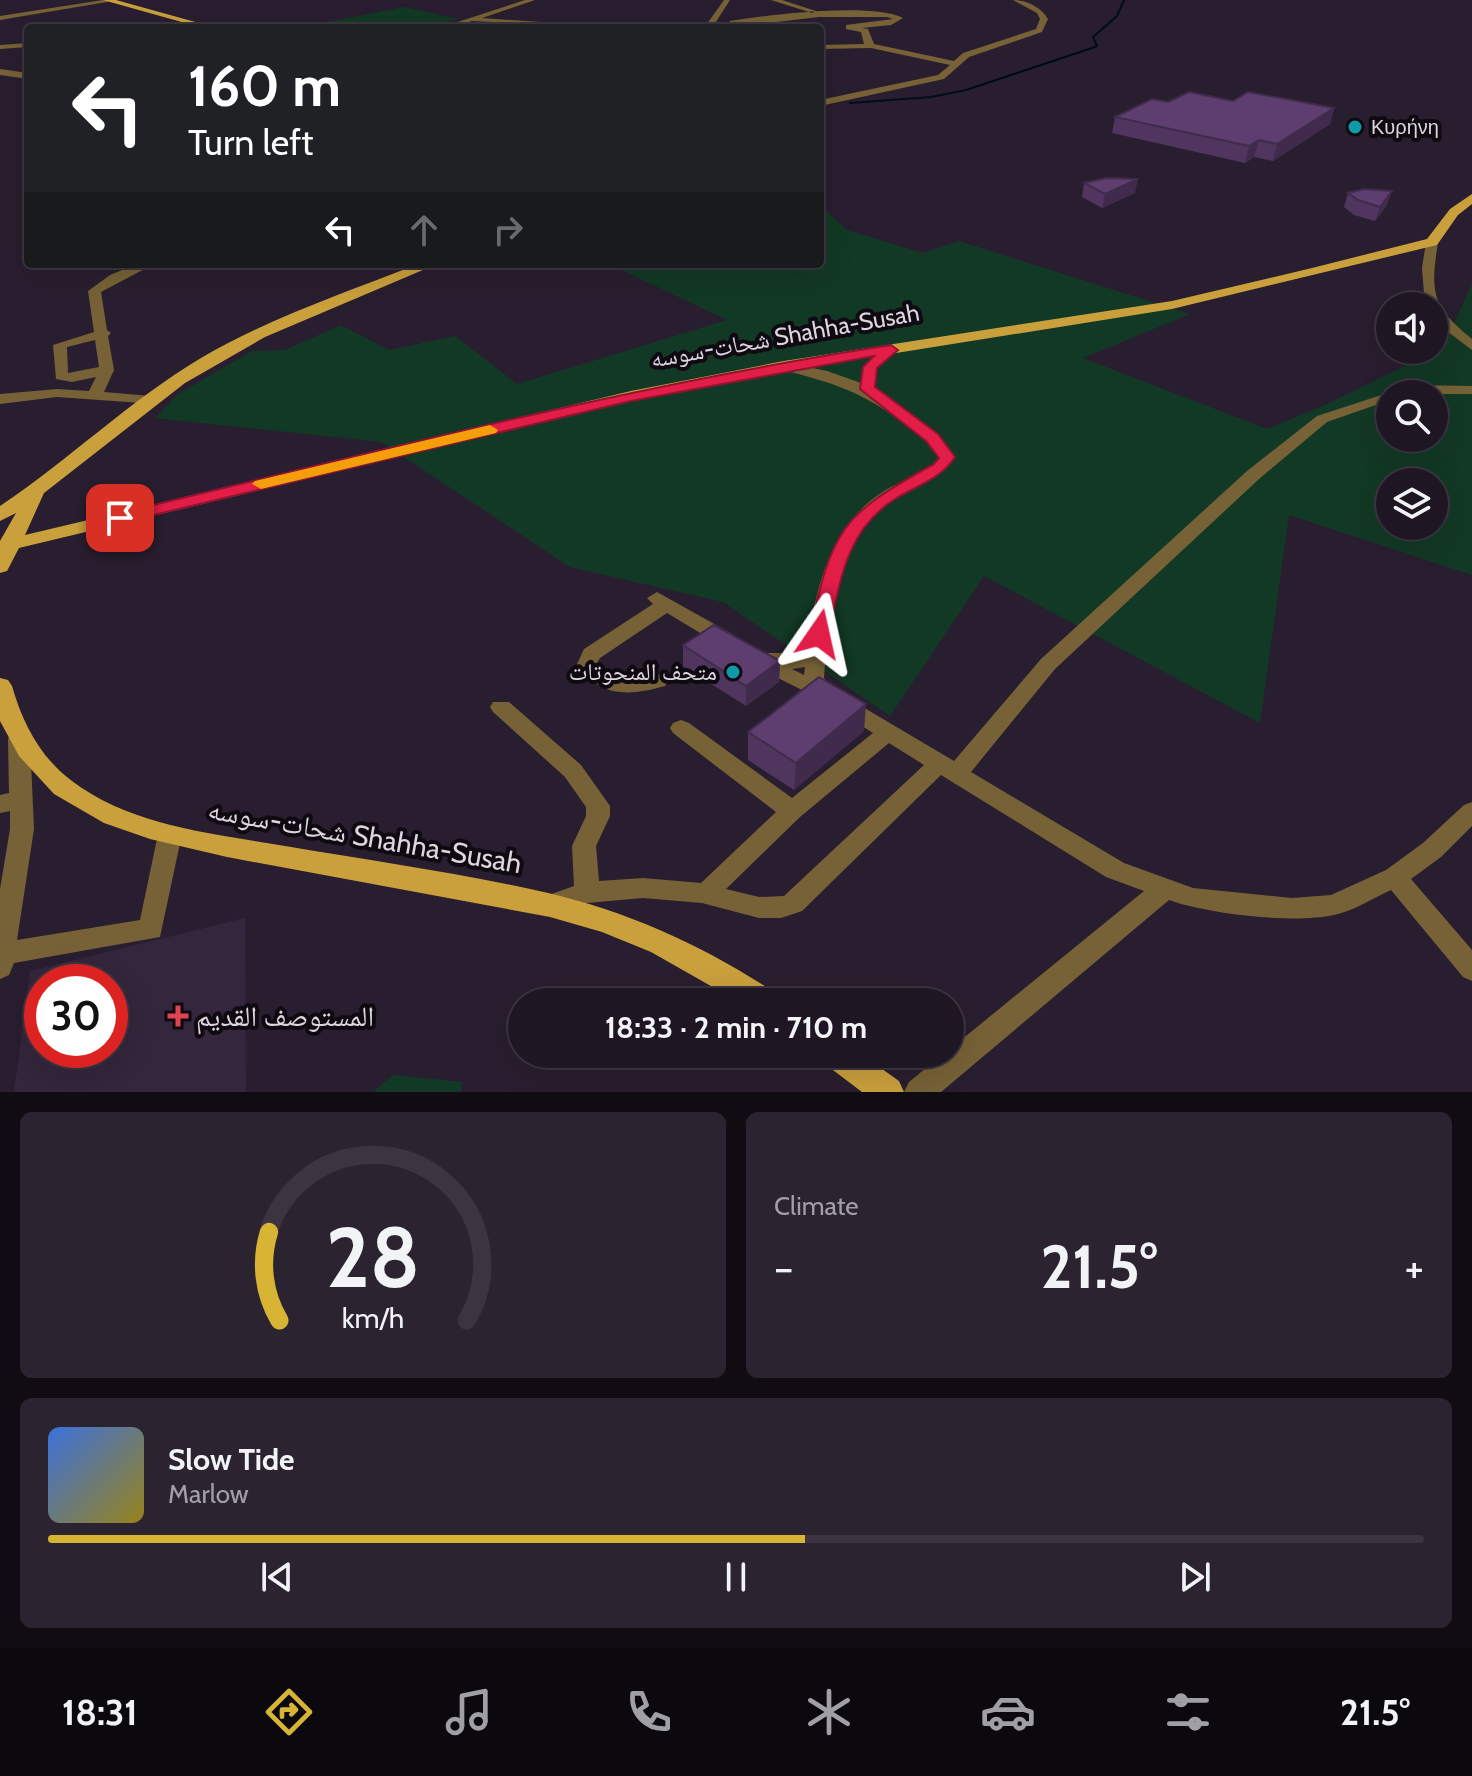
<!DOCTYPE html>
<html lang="en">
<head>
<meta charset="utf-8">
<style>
	:root { --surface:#1f1623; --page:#2c2330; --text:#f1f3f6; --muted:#a19fa6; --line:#3c3541; --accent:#d8b434 }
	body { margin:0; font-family:Cabin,"Noto Naskh Arabic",sans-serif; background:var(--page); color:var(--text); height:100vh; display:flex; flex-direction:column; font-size:30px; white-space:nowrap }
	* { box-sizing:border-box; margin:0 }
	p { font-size:26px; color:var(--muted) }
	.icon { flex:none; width:44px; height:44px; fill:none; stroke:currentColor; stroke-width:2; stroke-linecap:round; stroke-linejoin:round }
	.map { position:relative; height:1092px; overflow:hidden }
	.panel { display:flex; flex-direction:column; gap:20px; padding:20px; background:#110c13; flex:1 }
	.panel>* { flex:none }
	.hud { position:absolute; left:24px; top:24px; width:800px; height:244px; border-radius:8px; box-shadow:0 8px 32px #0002,0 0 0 2px var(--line); background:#202124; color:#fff; overflow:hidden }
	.buttons { position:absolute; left:1376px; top:292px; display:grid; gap:16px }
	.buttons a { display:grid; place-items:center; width:72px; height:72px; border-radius:50%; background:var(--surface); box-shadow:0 8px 32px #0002,0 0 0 2px var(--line); font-size:40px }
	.speed { position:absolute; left:24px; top:964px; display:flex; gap:16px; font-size:40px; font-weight:700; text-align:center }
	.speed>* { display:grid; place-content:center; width:104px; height:104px; border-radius:50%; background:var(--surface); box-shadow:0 8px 32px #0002,0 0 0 2px var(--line); line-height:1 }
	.speed .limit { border:12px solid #d22; background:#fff; color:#111 }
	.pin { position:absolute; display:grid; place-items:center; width:68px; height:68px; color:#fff; margin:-34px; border-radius:16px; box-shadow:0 4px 12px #0006 }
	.me { position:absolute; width:88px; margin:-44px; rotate:11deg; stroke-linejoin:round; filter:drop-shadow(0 0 6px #0008) }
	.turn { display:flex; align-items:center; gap:28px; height:168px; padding:0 32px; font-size:36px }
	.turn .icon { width:104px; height:104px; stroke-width:2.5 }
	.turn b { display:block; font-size:56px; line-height:68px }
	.lanes { display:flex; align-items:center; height:76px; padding:0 32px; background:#0003; justify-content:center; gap:40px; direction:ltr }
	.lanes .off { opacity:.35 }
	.big { font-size:60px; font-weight:700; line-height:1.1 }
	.panel .tile { flex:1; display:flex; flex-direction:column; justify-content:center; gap:12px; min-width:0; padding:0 28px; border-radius:12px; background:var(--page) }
	.panel .dial { align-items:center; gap:0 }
	.dial svg { height:208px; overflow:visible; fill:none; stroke:var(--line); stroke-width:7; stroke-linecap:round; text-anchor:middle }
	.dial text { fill:var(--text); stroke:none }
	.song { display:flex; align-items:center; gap:24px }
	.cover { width:96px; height:96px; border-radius:12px; background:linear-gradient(135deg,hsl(220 70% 55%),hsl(50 70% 35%)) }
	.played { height:8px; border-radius:4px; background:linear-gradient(90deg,var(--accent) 55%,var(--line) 55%) }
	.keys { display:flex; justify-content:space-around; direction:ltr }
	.heat { display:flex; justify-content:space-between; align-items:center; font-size:44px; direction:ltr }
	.panel .tiles { flex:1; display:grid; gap:20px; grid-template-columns:1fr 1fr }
	.tile:last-child { grid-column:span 2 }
	.trip { position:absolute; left:508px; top:988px; width:456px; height:80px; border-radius:40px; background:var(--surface); box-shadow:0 8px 32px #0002,0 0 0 2px var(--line); font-weight:700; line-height:80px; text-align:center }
	.tab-bar { display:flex; height:128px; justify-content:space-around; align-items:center; background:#0c090e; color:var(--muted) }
	.tab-bar .icon { width:56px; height:56px }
	.tab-bar .current { color:var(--accent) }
	.tab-bar b { font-size:36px; color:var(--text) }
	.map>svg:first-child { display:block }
</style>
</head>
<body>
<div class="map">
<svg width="1472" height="1092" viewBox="0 0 1472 1092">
	<rect width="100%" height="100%" fill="#291e2f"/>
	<path fill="#34263c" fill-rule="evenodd" d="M245,918L246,1092H14L30,971ZM42,982H110V1050H42Z"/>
	<path fill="#123925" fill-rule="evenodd" d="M404,7L459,19L422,28H298Z
		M820,205L847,230L923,253L959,241L1190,314L1083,358L1267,429L1325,405L1443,347L1472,284V575L1289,515L1260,723L984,576L890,716L723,602L570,567L381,442L155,418L178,394L252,351L285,350L341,325L389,350L455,336L517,384L727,320L609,264H820ZM1390,394H1434V438H1390ZM1390,482H1434V526H1390Z
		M393,1075L462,1082L461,1092H373Z"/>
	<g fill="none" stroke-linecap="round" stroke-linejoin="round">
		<path stroke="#000d17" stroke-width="2" d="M850,103L931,97L966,90L1092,48L1097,46L1093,37L1117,16L1124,0"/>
		<path fill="#766236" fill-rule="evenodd" d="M103,0L113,1L0,20V16Z
			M525,0H535L482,18L626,28L472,21L451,28H439Z
			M724,0H730L712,28H704Z
			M771,0H782L816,11L812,13Z
			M1013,0C1026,0 1041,7 1048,19L1042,32L969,57L944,79L820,106V100L938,75L950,65L871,48L820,49V45L864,44L861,32L846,29V25L893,19L887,17H819L726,28L730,21C767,15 872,2 903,18L891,25L862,28L868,29L874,44L954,61L963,53L1036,29L1040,19L1037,13Z
			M28,43V47L0,49V45Z
			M0,69L28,73V79L0,75Z
			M1432,238L1438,242C1430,294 1432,306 1472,339V350L1435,322L1434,306H1425L1422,268L1426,242Z
			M137,264H154L101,292L107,330L111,333L108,336L114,370L104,392L151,396L156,398V404L57,397L0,404V394L57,389L89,391L96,377L72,382L56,379L53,345L94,332L88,291L110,275ZM95,340L99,367L68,373L67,347Z
			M891,346L898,350L877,368L874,389L937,435L955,457C938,483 913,485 890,502C836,543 829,615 824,678L834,690L954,761L1041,659L1247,471L1317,416L1412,385L1472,386V394H1390V400L1327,422L1259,479L1055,669L971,772L1124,863L1193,888L1292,898L1331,895L1386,870L1423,843L1464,805L1472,802V826L1441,857L1411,879L1472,950V981L1463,977L1391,890C1373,898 1354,911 1334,915C1293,924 1208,914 1169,900L941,1092H904L909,1082L943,1054H950V1049L1144,891L1106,877L941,775L802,911L781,918H759L702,903L643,898L587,903L549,915L540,912L536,905L540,898L574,886L572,846L586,816V807L565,777L493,712L490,707L493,702H509L581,765L610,806V816L596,846L599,881L643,878L701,883L776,812L673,733L670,728L673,723L681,720L689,723L792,798L873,733L818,698L752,665L749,660L752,655L759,653H806C814,595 828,528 881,493C900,480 924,477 939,457C932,444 919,436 908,427C865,392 831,382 779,369L777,366L784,362L827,371L861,383L865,364ZM805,667L804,675L792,669ZM889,743L924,765L784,896L759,897L726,889L800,817Z
			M657,592L734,635L737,640L734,645H720L667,613L600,658L597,663L614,677L658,674L665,676L668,681L665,686C630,696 599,698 577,664L584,649L653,604L647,598Z
			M19,731L27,733L30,739L34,829L17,940L140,920L158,834L162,827L170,825L178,827L182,834L160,937L14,963L9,975L0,979V889L10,829V811L0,813V795L9,793L8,739L11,733Z"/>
		<path fill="#caa03d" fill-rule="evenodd" d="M103,0H116L217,28H203Z
			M1472,194V204L1458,215L1437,245L1172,309L784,371L631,401L19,548L7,571L0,573V541L16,513L0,521V506C69,460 129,401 201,358C269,318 345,293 418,264H437L265,337L185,383L44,493L25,535L631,391L784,361L1172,301L1312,268L1427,239L1450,209Z
			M0,678L8,680L12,686C23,724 40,757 72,781C131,826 215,834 285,846C373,861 461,873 548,893C629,912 704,946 774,992L778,1002H739L651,952L602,932L550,917L227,857L150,839L104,823L54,794L19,756L0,721Z
			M820,1054H861L899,1081L904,1092H862L825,1064Z"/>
	</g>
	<path fill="#50355f" d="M1233,101L1334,108L1330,124L1273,161L1254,157L1245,163L1112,133L1115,117L1168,102Z
		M1084,183L1135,193L1102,208L1082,197Z
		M1348,193L1387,205L1375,221L1354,215L1344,207Z
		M683,645L780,661L779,682L746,706L683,666Z
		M864,731L794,790L748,760V732Z"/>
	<path fill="#412b4d" d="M1334,108L1330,124L1273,161L1277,144Z
		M1259,140L1254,157L1245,163L1249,146Z
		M1138,179L1135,193L1102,208L1105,194Z
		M1392,191L1387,205L1375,221L1380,207Z
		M780,661L779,682L746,706V686Z
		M866,704L864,731L794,790L796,763Z"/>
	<path fill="#5d3e6e" stroke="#412b4d" stroke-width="2" d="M1189,92L1233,101L1248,92L1334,108L1277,144L1259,140L1249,146L1115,117L1152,99L1168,102Z
		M1107,178L1138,179L1105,194L1084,183Z
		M1364,189L1392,191L1380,207L1358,200L1348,193Z
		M714,625L780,661L746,686L683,645Z
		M819,677L866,704L796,763L748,732Z"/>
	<path fill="#e11d48" stroke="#92132f" stroke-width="2" d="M891,345L898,350L877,368L875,387L938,434L955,457C941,479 916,486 895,499C846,530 840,581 829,634L819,640L809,634C833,529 839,516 934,464L939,458L926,441L860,389L863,367L874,356L631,401L120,523L111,518L120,513C376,452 631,385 891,345Z"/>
	<path fill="#f59e0b" d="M490,425L498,430L496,433L261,489L252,484L255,481Z"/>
	<g fill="#0f9aa8" stroke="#0f0a11" stroke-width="3">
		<circle cx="1355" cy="127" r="8"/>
		<circle cx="733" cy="672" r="8"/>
	</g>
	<path fill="#e0444e" stroke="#0f0a11" stroke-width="3" d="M174 1004h8v8h8v8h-8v8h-8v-8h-8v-8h8z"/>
	<g text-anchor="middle" stroke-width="8" stroke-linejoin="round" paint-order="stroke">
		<g font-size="20" fill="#dcd5e0" stroke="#0f0a11" text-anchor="start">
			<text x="1371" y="134">Κυρήνη</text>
		</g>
		<g font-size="24" fill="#dcd5e0" stroke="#0f0a11">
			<text transform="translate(785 336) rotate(-10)" y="8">شحات-سوسه Shahha-Susah</text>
		</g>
		<g font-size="24" fill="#dcd5e0" stroke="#0f0a11" text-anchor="end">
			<text x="717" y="680">متحف المنحوتات</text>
		</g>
		<g font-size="28" fill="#dcd5e0" stroke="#0f0a11">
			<text transform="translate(365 836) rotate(10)" y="10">شحات-سوسه Shahha-Susah</text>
		</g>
		<g font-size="28" fill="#dcd5e0" stroke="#0f0a11" text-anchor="start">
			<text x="196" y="1026">المستوصف القديم</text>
		</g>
	</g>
</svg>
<div class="buttons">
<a><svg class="icon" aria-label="sound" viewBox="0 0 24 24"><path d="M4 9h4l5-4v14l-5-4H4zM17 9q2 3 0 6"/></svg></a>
<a><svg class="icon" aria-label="search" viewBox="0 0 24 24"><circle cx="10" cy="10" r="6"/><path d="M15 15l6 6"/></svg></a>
<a><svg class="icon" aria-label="layers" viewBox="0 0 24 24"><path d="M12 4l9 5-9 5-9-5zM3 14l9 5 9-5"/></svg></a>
</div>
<div class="speed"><div class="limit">30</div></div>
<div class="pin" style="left:120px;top:518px;background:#d93025"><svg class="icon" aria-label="arrive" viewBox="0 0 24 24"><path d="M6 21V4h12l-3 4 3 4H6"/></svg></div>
<svg class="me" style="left:819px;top:634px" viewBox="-20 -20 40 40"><path d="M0-17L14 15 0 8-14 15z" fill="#e11d48" stroke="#fff" stroke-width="4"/></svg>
<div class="trip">18:33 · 2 min · 710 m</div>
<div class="hud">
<div class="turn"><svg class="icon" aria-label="left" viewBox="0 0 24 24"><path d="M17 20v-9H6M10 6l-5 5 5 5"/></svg><div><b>160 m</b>Turn left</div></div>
<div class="lanes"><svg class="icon" aria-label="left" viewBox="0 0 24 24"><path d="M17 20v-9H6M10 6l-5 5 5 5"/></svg><svg class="icon off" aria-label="ahead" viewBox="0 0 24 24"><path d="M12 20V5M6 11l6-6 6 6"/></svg><svg class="icon off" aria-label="right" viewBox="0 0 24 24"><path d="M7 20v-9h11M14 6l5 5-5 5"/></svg></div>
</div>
</div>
<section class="panel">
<div class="tiles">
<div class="tile dial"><svg viewBox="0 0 100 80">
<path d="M14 69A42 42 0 1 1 86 69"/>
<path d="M14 69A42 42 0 0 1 10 35" stroke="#d8b434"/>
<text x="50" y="56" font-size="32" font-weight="700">28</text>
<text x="50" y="72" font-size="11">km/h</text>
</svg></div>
<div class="tile"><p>Climate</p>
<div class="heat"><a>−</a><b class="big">21.5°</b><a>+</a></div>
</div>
<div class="tile">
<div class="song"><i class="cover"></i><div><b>Slow Tide</b><p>Marlow</p></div></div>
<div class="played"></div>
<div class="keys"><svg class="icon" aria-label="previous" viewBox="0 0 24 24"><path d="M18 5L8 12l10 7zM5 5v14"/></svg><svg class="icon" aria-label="pause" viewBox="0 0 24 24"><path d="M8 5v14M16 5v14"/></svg><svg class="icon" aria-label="next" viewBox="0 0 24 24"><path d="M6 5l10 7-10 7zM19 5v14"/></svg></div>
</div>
</div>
</section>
<nav class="tab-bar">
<b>18:31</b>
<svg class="icon current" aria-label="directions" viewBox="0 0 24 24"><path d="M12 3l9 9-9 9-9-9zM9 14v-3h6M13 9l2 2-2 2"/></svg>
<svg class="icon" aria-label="music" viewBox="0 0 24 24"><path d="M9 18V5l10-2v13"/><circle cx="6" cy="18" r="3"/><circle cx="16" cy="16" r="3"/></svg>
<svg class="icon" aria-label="phone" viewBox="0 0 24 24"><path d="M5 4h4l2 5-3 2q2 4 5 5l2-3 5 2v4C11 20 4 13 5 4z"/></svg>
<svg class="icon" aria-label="climate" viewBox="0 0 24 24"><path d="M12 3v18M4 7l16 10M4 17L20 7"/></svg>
<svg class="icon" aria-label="car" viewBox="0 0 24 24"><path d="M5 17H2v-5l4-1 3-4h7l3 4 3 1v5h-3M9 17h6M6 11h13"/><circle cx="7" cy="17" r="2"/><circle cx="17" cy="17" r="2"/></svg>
<svg class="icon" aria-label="filters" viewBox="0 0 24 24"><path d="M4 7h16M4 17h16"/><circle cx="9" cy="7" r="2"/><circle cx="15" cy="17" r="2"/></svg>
<b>21.5°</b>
</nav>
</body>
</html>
